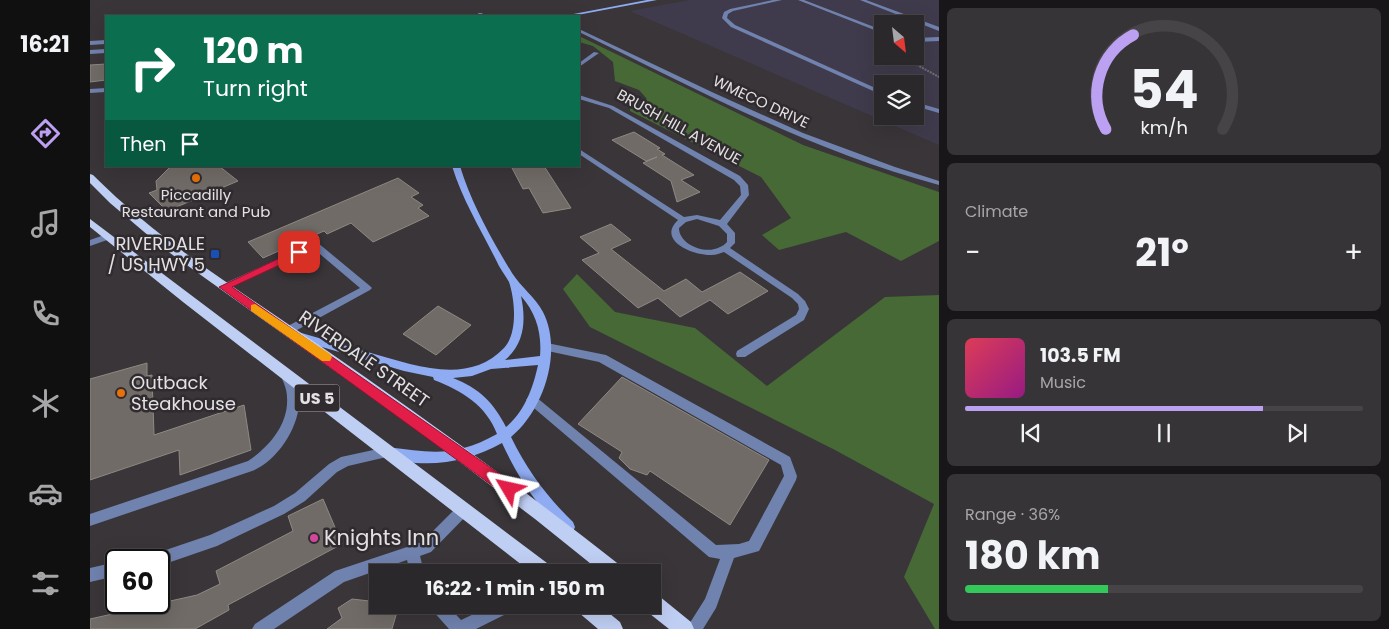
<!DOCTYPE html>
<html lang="en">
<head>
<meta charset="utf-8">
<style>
	:root { --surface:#2b282b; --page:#373437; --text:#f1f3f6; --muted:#a6a6a9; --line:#474447; --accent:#bca0f2 }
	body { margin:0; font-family:Poppins,sans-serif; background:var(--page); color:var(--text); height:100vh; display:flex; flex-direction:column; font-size:19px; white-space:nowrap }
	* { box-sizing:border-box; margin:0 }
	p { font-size:16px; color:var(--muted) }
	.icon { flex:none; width:28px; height:28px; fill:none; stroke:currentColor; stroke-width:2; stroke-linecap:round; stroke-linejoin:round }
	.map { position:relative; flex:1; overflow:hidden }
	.sheet { display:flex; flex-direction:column; gap:8px; padding:8px; background:#181618; width:450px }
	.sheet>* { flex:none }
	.guide { position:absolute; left:15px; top:15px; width:475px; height:152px; border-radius:0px; box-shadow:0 5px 20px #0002,0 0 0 1px var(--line); background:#0b6e4f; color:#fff; overflow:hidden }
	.needle { width:32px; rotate:152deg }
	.tools { position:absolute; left:784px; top:15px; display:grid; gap:10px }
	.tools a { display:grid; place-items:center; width:50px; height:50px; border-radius:0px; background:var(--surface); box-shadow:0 5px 20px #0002,0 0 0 1px var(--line); font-size:25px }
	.speed { position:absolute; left:15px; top:549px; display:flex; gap:10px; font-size:25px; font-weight:700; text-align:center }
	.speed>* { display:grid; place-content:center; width:65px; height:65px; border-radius:50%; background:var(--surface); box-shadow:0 5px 20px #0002,0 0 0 1px var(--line); line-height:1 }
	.speed .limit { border:2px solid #111; border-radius:8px; background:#fff; color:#111 }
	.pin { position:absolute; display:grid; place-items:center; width:42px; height:42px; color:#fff; margin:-21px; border-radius:10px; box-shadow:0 2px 8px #0006 }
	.me { position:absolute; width:55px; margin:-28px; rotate:306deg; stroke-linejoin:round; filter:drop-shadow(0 0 4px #0008) }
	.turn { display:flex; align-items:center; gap:18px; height:105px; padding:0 15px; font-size:22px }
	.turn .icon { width:65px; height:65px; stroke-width:2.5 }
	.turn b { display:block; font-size:35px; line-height:42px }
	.then { display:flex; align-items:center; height:48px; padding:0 15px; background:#0003; gap:10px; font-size:19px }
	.big { font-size:38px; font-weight:700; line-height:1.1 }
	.sheet .tile { flex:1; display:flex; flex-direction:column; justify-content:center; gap:8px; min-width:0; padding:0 18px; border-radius:8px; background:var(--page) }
	.sheet .dial { align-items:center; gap:0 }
	.dial svg { height:130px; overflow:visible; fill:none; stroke:var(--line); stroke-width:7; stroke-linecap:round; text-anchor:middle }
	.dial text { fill:var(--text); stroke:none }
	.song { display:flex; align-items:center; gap:15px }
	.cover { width:60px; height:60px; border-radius:8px; background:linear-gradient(135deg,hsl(350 70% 55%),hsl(310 70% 35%)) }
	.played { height:5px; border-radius:2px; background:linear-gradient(90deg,var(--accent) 75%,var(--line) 75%) }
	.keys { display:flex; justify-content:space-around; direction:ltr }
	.heat { display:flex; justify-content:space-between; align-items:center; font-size:28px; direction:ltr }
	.charge { height:8px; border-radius:4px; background:linear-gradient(90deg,#34c759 36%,var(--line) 0) }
	.trip { position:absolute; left:279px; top:564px; width:292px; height:50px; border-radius:0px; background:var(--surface); box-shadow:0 5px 20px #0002,0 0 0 1px var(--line); font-weight:700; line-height:50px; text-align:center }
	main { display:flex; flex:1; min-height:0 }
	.tab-bar { display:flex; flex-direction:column; width:90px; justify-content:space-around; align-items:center; background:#111011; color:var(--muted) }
	.tab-bar .icon { width:35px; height:35px }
	.tab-bar .current { color:var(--accent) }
	.tab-bar b { font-size:22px; color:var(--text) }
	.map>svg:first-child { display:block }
</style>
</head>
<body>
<main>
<nav class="tab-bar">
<b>16:21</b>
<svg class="icon current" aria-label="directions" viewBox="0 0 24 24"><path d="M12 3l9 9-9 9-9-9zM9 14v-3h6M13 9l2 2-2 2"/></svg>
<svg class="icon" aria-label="music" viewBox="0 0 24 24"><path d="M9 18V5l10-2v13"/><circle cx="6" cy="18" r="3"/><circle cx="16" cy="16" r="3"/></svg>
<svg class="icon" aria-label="phone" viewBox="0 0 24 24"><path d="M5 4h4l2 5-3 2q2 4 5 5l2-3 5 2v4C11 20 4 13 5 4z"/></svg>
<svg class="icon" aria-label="climate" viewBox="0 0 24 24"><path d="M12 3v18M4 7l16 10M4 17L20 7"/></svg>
<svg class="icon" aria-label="car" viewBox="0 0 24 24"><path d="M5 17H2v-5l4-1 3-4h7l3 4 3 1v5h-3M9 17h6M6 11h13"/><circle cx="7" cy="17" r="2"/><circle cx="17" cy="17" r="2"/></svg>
<svg class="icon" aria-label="filters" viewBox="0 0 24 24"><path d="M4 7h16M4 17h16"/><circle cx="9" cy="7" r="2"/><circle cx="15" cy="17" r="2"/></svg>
</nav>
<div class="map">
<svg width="849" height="629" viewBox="0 0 849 629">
	<rect width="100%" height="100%" fill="#393539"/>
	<path fill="#403b4c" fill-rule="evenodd" d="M600,0H849V145L540,11ZM792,24H825V56H792ZM792,84H825V116H792Z"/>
	<path fill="#466936" d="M489,36L713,145L849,192V241L811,261L756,232L689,250L672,235L701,218L671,177L540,111V103L557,99L549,90L525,81L523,62L503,46L489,42Z
		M487,274L525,312L605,328L677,386L795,297L849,295V629H845L814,577L844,504L745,450L500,327L473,289Z"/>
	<path fill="#706b66" stroke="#8f8984" d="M16,64V80L0,82V65Z
		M544,132L570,148L567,149L575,154L572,155L604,175L591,180L610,192L587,202L581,181L553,163L567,157L556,161L522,140Z
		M81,166H129L148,181L77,211L59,193L67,190L66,181Z
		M421,166H454L481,208L453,213L439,188L433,189Z
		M308,178L329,193L321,197L333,205L328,208L339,216L283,242L261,223L237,234L234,231L173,258L158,242Z
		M521,224L541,240L521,249L574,291L596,279L612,292L650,272L678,291L638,314L620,300L590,317L568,298L548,308L492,260L509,253L490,237Z
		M348,306L381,325L346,355L313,334Z
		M57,363V376L62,375L64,435L154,405L161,450L90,475L89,450L0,480V379Z
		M532,377L679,460L640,525L560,471L557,475L540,469L529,458L532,452L488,424Z
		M233,499L252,544L138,605L139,610L105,629H0V619L107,595L130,584L126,571L203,531L198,516Z
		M262,599L288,602V605H309L302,629H237L252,618L248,608Z"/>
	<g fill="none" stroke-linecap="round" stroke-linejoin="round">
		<path stroke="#726e72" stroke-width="2" stroke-dasharray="2 1" stroke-linecap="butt" d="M811,56L849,77"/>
		<path fill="#7082ae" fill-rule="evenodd" d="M683,0H692L643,11L638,14L637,18L645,25L792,91V95L641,27L632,18L634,12L640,9Z
			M708,0H714L792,30V33Z
			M770,0H776L849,27V31Z
			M388,13H392L394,16H389Z
			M849,37V41L825,42V38Z
			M16,40V44L0,45V41Z
			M16,49V53L0,54V50Z
			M504,52L509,53L489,67V63Z
			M831,86L834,88L833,89L825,91V87Z
			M16,88V92L0,93V89Z
			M489,95L523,106L650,176L658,185L659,195L637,224L645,233V243L640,248L708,294L715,301L719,309L714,320L655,357H647L646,354L647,351L706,315L709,309L708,304L702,298L634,252C630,253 626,255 622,255C604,256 566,241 588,220L489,154V149L594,217L607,215L630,220L651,195L650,186L644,180L519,108L489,99ZM607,219L629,226L637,234V242C635,244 633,246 630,247C616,255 589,245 589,228L596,222Z
			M825,102L849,109V113L825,106Z
			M17,234L20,235L21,237L20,239L0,246V240Z
			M225,242L228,243L280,286L282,288L280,290L198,335L194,334L193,331L194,328L270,288L224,249L137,289H131L129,287L131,285Z
			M457,343L516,355L700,457L707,476L706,480L669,551L644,558L626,608L613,629H596L615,599L630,559L619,557L438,403L436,400L438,397L442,395L446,397L626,545L649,544L659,541L694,476L691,465L509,362L453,350L452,347L453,344Z
			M196,370L200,371C205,381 210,393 209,405C207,430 186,462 162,471L0,526V514L158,461C179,447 199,424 197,397C197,389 193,381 190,374L192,371Z
			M297,447L301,448L303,452L301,456L258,466L247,472L215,501L194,514L127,546L69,566V560H59L61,555L120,535L184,506L205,493L239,464L251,457Z
			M374,503L379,505L381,509L379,513L341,552L330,556L334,572H320L317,560L254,582L184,629H162L165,624L245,571L332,542L369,505Z
			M26,562V576L0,582V568Z
			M340,605H357L371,620L403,605H426L424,610L386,629H359L342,610Z"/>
		<path fill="#7082ae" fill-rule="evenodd" d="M489,29L624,93L713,133L805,167L849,181V185C723,152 606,89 489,32Z"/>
		<path fill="#8fabf2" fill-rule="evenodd" d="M557,0H567L482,16H473Z
			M362,166H370C381,203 402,240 422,273C431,287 445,297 453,312C473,351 454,410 421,437C437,470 457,497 483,522L485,527L483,532L478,534C471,531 466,524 461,518C440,496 425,471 412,443C377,463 332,470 294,456L292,452L294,448L298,447C342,453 366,457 407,434C396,405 372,391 344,380L343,377L314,371L208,340L204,339L203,336L204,333L208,332C232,339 257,346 281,353C324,365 378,386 414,348C428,333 425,300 419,282C416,277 412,271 409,266C393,233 373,202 362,166ZM431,296C446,313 452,333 450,356L415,360C435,343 436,320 431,296ZM448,365C443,388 435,411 416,427C404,403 389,388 363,378L382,376L401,369Z"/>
		<path fill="#bfcef3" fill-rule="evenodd" d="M0,174L3,175C70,242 149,290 226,343C330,415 432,488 531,566L534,572H511L445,519L330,432L73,248L20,203L0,183Z
			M0,219L461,566L464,572H441L93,302L0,227Z
			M562,594L569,596L601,622L604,629H579L555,610L553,605H562Z
			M486,605H509L530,622L533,629H508L488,612Z"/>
	</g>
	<path fill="#e11d48" stroke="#92132f" d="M209,249L214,252L213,254L142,287L424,484L427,489L424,494L419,496L414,494L129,287Z"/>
	<path fill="#f59e0b" d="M165,304L240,354L242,357L240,361H232L161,311V305Z"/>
	<g fill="#e8710a" stroke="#2f2b2f" stroke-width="2">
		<circle cx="106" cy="178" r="5"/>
		<circle cx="31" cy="393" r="5"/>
	</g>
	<rect fill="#1a4fb4" stroke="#2f2b2f" stroke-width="2" x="120" y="249" width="10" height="10" rx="2.5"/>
	<circle fill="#d1479c" stroke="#2f2b2f" stroke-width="2" cx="224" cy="538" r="5"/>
	<g text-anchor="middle" stroke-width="5" stroke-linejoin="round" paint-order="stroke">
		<g font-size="15" fill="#e4e1e3" stroke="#2f2b2f">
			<text transform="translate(671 102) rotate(25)" y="5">WMECO DRIVE</text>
			<text transform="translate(589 127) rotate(29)" y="5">BRUSH HILL AVENUE</text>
		</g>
		<g font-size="15" fill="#e4e1e3" stroke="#2f2b2f">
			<text x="106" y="200">Piccadilly<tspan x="106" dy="17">Restaurant and Pub</tspan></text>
		</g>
		<rect fill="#2f2b2f" stroke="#aeaaad" stroke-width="1" x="204.5" y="384.5" width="45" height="27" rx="4"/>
		<g font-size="16" font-weight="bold" fill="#e4e1e3">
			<text x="227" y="404">US 5</text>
		</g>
		<g font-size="18" fill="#e4e1e3" stroke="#2f2b2f" text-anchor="end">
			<text x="115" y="250">RIVERDALE<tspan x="115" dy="21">/ US HWY 5</tspan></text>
			<text x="41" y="389" text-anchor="start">Outback<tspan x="41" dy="21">Steakhouse</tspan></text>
		</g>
		<g font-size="18" fill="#e4e1e3" stroke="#2f2b2f">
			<text transform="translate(274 359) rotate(35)" y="6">RIVERDALE STREET</text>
		</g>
		<g font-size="21" fill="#e4e1e3" stroke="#2f2b2f" text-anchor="start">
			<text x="234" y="545">Knights Inn</text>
		</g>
	</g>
</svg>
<div class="tools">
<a><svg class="needle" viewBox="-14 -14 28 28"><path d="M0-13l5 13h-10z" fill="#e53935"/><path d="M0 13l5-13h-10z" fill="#a6a6a9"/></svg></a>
<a><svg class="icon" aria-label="layers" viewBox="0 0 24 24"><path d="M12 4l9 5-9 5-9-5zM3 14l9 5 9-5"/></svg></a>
</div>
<div class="speed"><div class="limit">60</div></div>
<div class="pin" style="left:209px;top:252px;background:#d93025"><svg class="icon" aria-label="arrive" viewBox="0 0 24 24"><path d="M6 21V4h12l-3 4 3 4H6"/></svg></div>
<svg class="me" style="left:419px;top:489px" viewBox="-20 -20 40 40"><path d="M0-17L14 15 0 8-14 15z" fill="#e11d48" stroke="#fff" stroke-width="4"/></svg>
<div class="trip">16:22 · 1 min · 150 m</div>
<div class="guide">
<div class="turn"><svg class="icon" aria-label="right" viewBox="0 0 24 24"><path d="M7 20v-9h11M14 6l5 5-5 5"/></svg><div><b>120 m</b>Turn right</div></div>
<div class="then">Then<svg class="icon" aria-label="arrive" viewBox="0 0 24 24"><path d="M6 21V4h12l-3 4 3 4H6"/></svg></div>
</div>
</div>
<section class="sheet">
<div class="tile dial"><svg viewBox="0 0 100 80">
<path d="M14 69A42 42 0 1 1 86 69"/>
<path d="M14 69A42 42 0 0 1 31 11" stroke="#bca0f2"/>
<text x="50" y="56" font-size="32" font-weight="700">54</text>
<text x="50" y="72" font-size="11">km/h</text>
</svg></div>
<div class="tile"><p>Climate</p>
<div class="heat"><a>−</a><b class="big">21°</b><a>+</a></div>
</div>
<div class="tile">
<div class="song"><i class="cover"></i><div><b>103.5 FM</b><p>Music</p></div></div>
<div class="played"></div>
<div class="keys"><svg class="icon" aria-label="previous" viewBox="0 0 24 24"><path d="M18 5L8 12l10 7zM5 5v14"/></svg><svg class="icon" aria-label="pause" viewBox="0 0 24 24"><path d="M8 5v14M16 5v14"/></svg><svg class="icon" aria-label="next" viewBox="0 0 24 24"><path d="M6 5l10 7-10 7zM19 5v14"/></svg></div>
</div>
<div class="tile"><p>Range · 36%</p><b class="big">180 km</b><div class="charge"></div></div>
</section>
</main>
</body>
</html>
